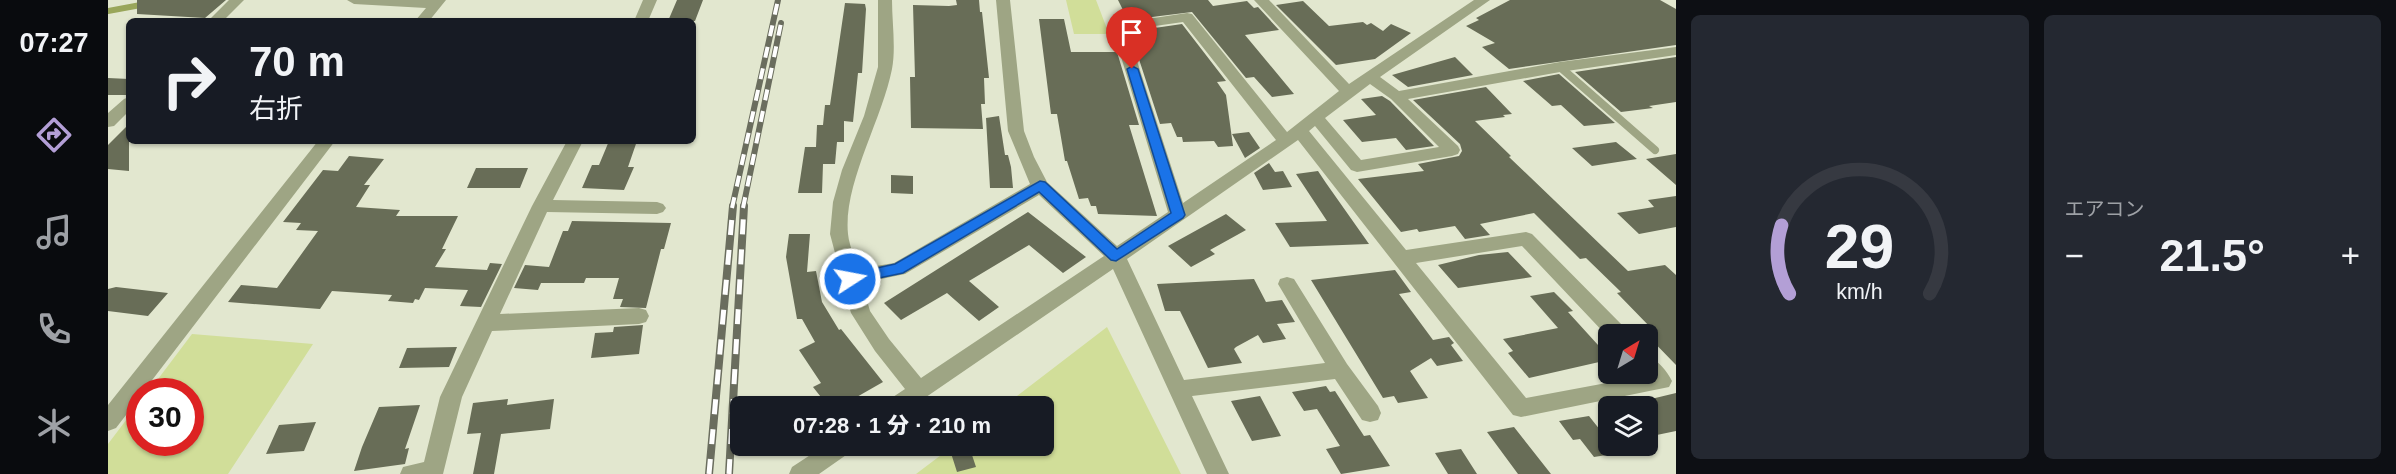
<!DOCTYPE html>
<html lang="ja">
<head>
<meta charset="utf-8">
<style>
	:root { --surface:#171b24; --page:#242831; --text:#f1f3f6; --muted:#9ea1a6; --line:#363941; --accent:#b39fd6 }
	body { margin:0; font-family:Helvetica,"Noto Sans JP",sans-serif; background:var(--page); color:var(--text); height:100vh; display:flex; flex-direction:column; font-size:22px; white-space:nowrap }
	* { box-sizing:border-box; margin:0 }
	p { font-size:20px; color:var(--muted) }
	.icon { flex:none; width:33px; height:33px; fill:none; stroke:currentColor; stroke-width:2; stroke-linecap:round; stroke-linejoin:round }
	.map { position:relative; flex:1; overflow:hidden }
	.panel { display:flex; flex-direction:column; gap:15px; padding:15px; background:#0d0f14; width:720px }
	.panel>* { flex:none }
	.hud { position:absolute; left:18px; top:18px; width:570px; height:126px; border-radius:9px; box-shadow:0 2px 4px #0004; background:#171b24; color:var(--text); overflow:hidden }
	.needle { width:39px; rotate:38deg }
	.buttons { position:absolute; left:1490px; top:324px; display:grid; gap:12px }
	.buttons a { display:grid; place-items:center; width:60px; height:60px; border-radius:9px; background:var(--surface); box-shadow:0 2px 4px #0004; font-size:30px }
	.speed { position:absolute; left:18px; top:378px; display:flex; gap:12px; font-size:30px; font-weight:700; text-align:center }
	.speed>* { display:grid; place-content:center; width:78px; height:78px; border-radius:50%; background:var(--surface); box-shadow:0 2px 4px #0004; line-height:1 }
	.speed .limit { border:9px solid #d22; background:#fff; color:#111 }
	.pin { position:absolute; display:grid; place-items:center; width:51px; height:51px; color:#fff; margin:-62px -26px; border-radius:50% 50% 50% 0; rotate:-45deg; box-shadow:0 0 6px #0007 }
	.pin .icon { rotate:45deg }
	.me { position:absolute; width:66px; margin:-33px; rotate:79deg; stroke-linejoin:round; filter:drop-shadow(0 0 4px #0008) }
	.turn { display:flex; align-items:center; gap:21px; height:126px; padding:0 24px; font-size:27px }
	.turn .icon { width:78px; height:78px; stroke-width:2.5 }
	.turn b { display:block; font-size:42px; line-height:51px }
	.big { font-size:45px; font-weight:800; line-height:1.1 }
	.panel .tile { flex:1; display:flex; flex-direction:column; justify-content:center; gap:9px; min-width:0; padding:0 21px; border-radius:9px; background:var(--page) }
	.panel .dial { align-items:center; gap:0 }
	.dial svg { height:156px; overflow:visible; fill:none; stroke:var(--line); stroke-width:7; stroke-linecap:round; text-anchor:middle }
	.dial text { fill:var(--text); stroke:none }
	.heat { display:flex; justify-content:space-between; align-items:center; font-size:33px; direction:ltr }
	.panel .tiles { flex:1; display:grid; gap:15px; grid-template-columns:repeat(2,1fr) }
	.trip { position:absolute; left:622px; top:396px; width:324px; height:60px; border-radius:9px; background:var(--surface); box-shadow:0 2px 4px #0004; font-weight:800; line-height:60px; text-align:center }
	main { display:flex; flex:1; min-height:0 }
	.tabs { display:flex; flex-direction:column; width:108px; justify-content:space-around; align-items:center; background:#090b0e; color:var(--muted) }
	.tabs .icon { width:42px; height:42px }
	.tabs .current { color:var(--accent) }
	.tabs b { font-size:27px; color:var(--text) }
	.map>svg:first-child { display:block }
</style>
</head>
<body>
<main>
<nav class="tabs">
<b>07:27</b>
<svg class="icon current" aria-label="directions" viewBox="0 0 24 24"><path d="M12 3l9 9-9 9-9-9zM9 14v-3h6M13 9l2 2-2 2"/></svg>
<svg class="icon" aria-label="music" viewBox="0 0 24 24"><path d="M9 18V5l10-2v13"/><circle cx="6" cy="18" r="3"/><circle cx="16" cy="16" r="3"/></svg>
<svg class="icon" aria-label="phone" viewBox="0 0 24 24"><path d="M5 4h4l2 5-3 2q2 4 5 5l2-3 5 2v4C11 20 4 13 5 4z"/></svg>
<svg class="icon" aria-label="climate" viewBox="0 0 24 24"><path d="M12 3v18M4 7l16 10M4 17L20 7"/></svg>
</nav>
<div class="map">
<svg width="1568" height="474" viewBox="0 0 1568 474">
	<rect width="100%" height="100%" fill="#e2e7cf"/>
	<path fill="#d1de99" d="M958,0H988L1001,34H966Z
		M999,327L1073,474H808L845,446H936V406H896Z
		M84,334L205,344L120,474H0V444L31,403L32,442H82V392L41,391Z"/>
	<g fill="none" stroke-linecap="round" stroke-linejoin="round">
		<path stroke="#99a65a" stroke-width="6" d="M0,11L38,4"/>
	</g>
	<path fill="#686d57" d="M29,0H118L97,18L29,14Z
		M569,0H595L587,21H560Z
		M848,0H871L872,12H874L881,78H876L877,104H873L875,129L803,128L802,77H807L805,5L841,6L849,5Z
		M1010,0H1100L1105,6L1139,1L1146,8L1150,7L1171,30L1137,35L1186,94L1164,97L1146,77L1138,78L1084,12L1020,20Z
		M1402,0H1552L1568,9V45L1401,69L1374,47L1387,43L1358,26L1371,20L1368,18Z
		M1195,1L1221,26L1255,22L1259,25L1263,23L1275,31L1283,24L1303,33L1267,59L1228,65L1168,5Z
		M737,3L757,4L758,9L754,73H750L745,122L736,121V142H729L727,164H715L714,193H690L697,147H708L709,125H715L717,105H722Z
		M931,19H956L963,52H1009L1031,125H1021L1049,216L990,214L988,206H983L980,198L971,199L959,161H957L949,114H943Z
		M1074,24L1118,81L1109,82L1118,95L1125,146L1110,147L1106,141L1075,142L1074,137H1069L1063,123L1052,124L1029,53H1038L1026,31Z
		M1347,57L1365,75L1300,87L1284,75Z
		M1568,57V102L1541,106L1545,108L1513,112L1467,72Z
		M1451,74L1507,123L1476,126L1453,105L1444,106L1415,81Z
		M0,78L21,79V95H0Z
		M1378,87L1404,114L1395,115L1397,117L1367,121L1403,156L1401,157L1520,271L1557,265L1568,275V365L1535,331L1544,329L1509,293L1513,292L1478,258L1472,259L1426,213L1372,224L1382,235L1357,239L1347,226L1311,232L1309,229L1293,232L1250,179L1316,171L1310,164L1351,156L1354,151L1352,144L1305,100Z
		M1274,96L1282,101L1326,146L1298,150L1288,138L1254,142L1235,120L1268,115L1253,99Z
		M891,116L897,155H900L903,167L905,188H882L878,118Z
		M21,124V171L0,169V145Z
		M1141,132L1152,148L1137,158L1124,134Z
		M501,141H529L520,167H526L516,190L474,188L484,165H491Z
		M1508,142L1529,159L1484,166L1464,148Z
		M1568,154V185L1538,159Z
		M241,156L276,159L256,185H262L248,207L292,210L288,216H350L334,249H338L327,267L379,270L382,263L394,264L373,307L352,306L360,290L317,288L311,300L307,299L305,303L280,301L284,295L224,291L212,309L120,302L133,285L169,288L210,231L188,230L193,223L175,222L215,170L230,171Z
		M1161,163L1167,172L1175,171L1184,187L1155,190L1146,173Z
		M368,168H420L412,188H359Z
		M1210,171L1218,183L1261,244L1182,247L1167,223L1219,221L1188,174Z
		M783,175L805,176V194L783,193Z
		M1568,196V227L1531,234L1509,213L1546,207L1540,200Z
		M920,212L978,257L955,273L921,245L861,281L891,307L871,321L839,293L793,320L776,303Z
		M1118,214L1138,230L1102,250L1107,254L1083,267L1060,246Z
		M464,221L563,223L556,249H553L538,308L512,307L515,299H505L511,278H478L476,283H433L430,290L406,288L417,265L441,267L455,231H460Z
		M681,234H702L699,272L708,271L714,302L731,330L733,329L775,382L733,406H720L705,387L713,383L691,350L707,342L694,319H689L678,257Z
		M1400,252L1424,277L1350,288L1330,265L1371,255Z
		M1287,270L1303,292L1291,294L1325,340L1341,337L1346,343L1343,345L1355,361L1329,366L1323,358L1302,371L1320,398L1290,403L1286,396L1275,398L1203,280Z
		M1146,279L1158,302L1174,300L1187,322L1169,324L1178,339L1155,343L1150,335L1128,347L1126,349L1134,363L1100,368L1072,311H1057L1049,284Z
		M8,287L60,293L40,316L0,311V289Z
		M1446,292L1465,311L1460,312L1500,356V360L1421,378L1400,353L1405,351L1395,339L1450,328L1422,296Z
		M535,325L531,354L483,358L487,333L505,332L506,327Z
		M349,347L341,367L291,368L299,348Z
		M1218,386L1222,392L1227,391L1256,436L1262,435L1282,466L1233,474L1218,449L1232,446L1209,409L1196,411L1184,392Z
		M1568,393V431L1539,437V400Z
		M1152,396L1173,436L1144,441L1123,401Z
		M400,399L399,405L446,399L442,429L393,434L386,474H365L373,433L359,434L365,403Z
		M312,405L297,449L301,448L297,464L246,471L254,447L271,407Z
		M1481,416L1500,440V446H1505L1511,453L1486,457L1472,439L1465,440L1451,421Z
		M208,422L196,451L158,454L171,425Z
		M1406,427L1443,474H1410L1379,432Z
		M861,446L868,467L849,472L842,450Z
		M1353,449L1369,474H1340L1327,453Z"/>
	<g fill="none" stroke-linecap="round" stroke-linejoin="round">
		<path stroke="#9ea584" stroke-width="8" d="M1452,67L1547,150"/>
		<path fill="#9ea584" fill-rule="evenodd" d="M121,0H136L115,21H100Z
			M239,0H338L321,21H307L318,8L246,4Z
			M535,0H549L540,21H526Z
			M770,0H784C784,22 788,48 784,69C774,120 735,184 740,234C741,245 747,258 750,269L786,263L922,184L900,131L888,0H902L916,131L926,157L939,182L1009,246L1060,212L1004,27L1006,24L1079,13L1084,14L1179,132L1231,91L1146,0H1161L1241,84L1366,0H1382L1272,77L1291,91L1452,62L1568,47V55L1452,72L1300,99L1350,146L1352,150L1350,154L1344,156L1249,172L1243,170L1207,126L1201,131L1298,250L1418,232L1424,234L1517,328L1520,334H1500V337L1414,246L1308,263L1418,398L1536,376L1534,374H1539V356C1550,360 1559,371 1564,381L1561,387L1413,417L1405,415L1190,140L1019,259L1076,380L1217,363L1170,284L1172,279L1179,277L1186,279L1239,364L1270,406L1273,413L1270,420L1262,422L1254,420L1227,379L1084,396L1121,474H1099L1005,269L805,406H779L782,399L797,389L767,351L743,313L722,234L725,202L734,170L756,116L770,67ZM1075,22L1168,140L1075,203L1019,30ZM1262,84L1283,99L1331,147L1253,160L1217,118ZM931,195L996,256L813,378L781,339L762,311L754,283L797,274Z
			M21,97V111L6,126L0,127V113L16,99Z
			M210,141H227L35,392H32V397L8,428L0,431V405Z
			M459,141H475L445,200L549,202L555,204L558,208L555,212L549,214L439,212L392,314L531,308L538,310L541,316L538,322L531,324L384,331L354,397L335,474H292L295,467L316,462L332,397L424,206Z
			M716,446H744L741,453L711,474H681L684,467Z"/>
		<g stroke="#6a6d5e" stroke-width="6">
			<path id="rail-far1" d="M624,208L670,0
				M635,208L673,23"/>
		</g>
		<g stroke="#6a6d5e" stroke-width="8">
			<path id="rail" d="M601,474L625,206
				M621,474L636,206"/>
		</g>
		<use href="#rail-far1" stroke="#fff" stroke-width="4" stroke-dasharray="11" stroke-linecap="butt"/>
		<use href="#rail" stroke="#fff" stroke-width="5" stroke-dasharray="15" stroke-linecap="butt"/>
	</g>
	<path fill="#1a73e8" stroke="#114b97" stroke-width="1.5" d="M1024,66L1030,69L1077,215L1075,218L1008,261L1003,260L931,192L795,273L742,284L737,282L735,279L737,275L787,264L932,181L937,182L1009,249L1063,213L1019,69Z"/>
</svg>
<div class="buttons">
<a><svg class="needle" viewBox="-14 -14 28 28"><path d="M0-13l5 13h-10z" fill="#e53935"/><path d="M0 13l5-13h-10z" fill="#9ea1a6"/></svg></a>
<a><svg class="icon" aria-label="layers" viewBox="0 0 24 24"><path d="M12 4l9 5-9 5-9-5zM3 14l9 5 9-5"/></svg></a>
</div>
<div class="speed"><div class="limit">30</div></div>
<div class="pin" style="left:1024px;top:69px;background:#d93025"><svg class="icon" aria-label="arrive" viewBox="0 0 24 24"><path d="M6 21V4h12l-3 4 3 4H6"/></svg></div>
<svg class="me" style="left:742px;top:279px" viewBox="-20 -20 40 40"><circle r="17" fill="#1a73e8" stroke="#fff" stroke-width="3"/><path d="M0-11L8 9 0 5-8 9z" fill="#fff"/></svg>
<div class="trip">07:28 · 1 分 · 210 m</div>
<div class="hud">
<div class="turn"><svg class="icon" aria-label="right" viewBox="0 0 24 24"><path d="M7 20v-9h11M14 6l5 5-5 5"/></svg><div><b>70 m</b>右折</div></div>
</div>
</div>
<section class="panel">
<div class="tiles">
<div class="tile dial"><svg viewBox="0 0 100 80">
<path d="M14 69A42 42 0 1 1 86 69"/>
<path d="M14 69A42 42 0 0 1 10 34" stroke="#b39fd6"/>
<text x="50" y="56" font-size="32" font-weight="700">29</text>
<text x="50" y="72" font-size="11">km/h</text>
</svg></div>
<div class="tile"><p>エアコン</p>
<div class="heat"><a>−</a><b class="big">21.5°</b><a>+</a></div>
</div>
</div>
</section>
</main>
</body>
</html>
